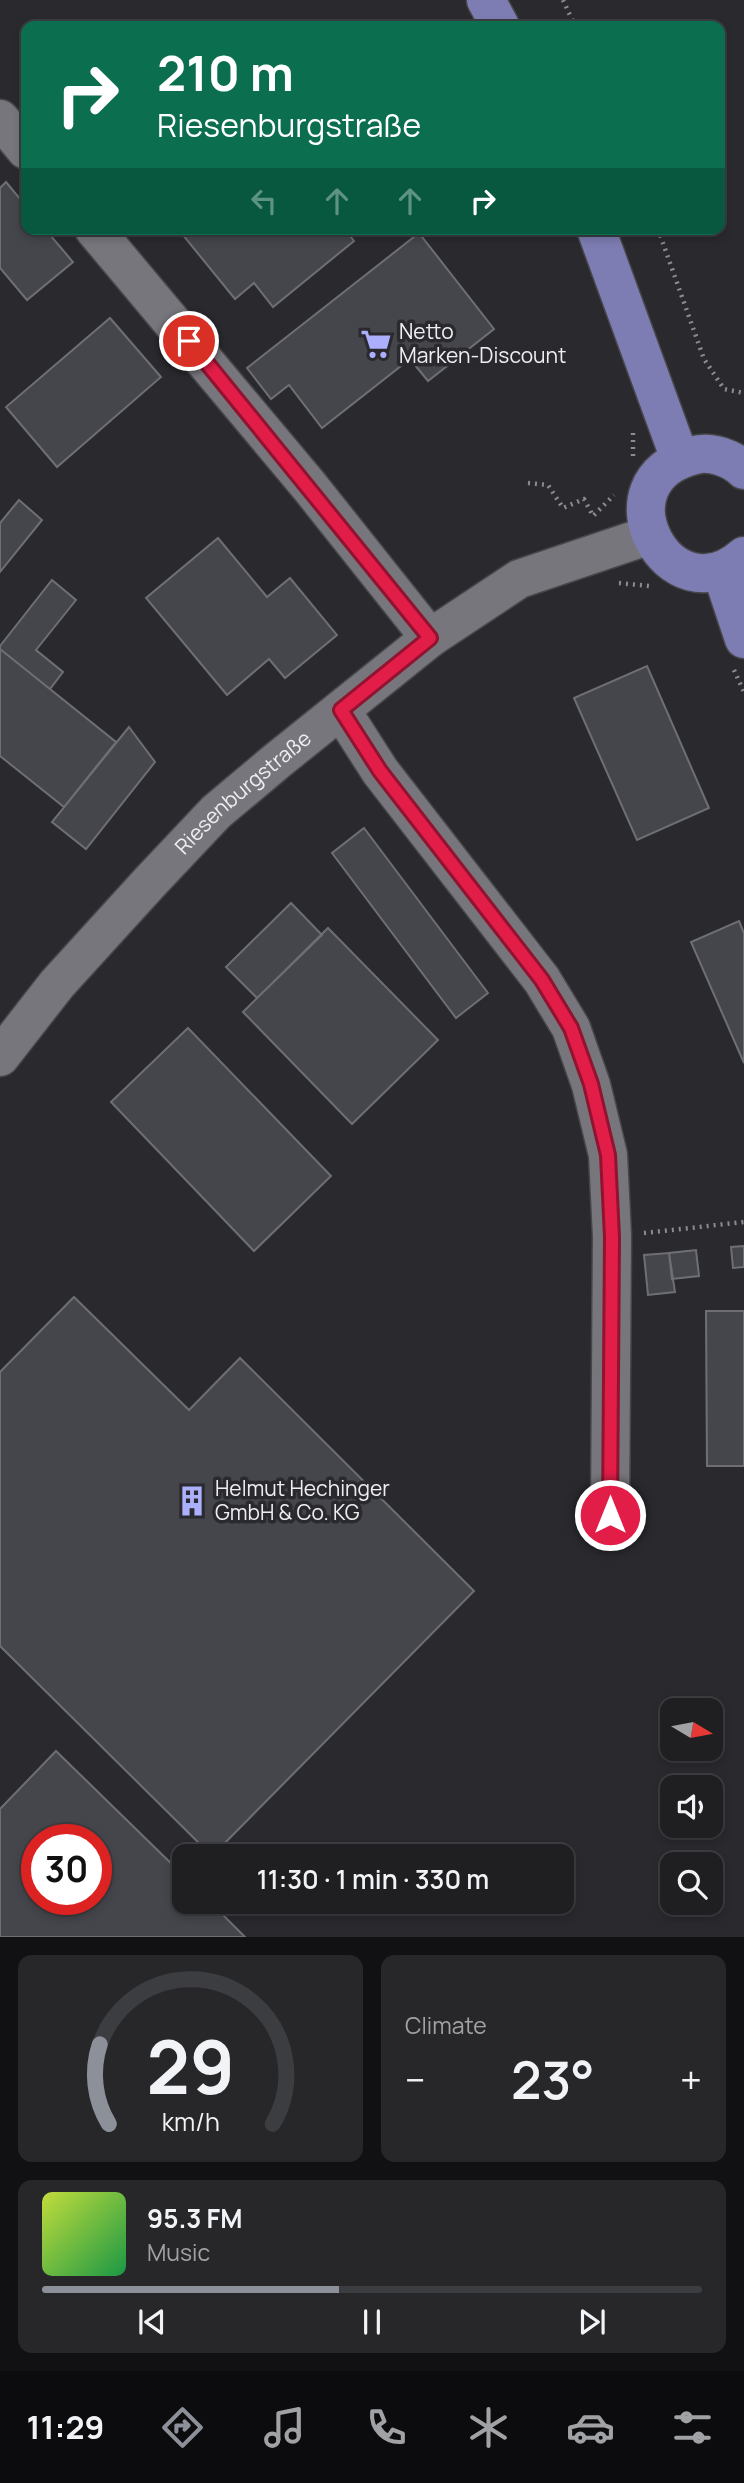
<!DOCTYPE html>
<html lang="en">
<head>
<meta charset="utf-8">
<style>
	:root { --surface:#1f1f22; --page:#27272a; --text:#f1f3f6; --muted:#a1a2a5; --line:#3c3d40; --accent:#8c9099 }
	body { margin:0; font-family:Manrope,sans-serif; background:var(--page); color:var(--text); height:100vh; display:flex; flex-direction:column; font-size:26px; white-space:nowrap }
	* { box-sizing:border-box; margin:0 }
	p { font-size:23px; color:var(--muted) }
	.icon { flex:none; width:38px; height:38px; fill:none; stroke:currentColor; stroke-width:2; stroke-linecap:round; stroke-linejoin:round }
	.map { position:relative; height:1937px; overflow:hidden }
	.details { display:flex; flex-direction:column; gap:18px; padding:18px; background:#111113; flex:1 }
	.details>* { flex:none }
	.guide { position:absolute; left:21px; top:21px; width:704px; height:214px; border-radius:14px; box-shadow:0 4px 10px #0003,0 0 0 2px var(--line); background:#0b6e4f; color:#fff; overflow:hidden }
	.needle { width:46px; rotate:100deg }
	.tools { position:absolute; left:660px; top:1698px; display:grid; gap:14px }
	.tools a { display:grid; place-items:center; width:63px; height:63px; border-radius:14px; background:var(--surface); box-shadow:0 4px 10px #0003,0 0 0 2px var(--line); font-size:35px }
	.speed { position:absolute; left:21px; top:1824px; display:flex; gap:14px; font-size:35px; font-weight:700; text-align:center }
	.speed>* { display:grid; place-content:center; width:91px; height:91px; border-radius:50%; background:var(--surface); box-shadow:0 4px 10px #0003,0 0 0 2px var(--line); line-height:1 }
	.speed .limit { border:10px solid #d22; background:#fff; color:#111 }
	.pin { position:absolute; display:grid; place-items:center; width:60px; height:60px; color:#fff; margin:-30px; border:4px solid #fff; border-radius:50%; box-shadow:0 2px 7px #0007 }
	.me { position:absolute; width:77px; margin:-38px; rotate:0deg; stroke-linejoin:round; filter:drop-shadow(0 0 5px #0008) }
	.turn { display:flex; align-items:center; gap:24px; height:147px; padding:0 21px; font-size:32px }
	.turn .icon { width:91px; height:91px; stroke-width:2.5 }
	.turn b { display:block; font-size:49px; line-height:60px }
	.lanes { display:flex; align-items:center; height:66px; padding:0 21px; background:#0003; justify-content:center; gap:35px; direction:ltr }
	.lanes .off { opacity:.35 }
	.big { font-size:52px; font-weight:600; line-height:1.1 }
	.details .tile { flex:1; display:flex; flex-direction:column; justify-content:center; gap:10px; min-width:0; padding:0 24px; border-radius:14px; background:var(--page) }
	.details .dial { align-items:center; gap:0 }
	.dial svg { height:182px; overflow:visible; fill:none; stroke:var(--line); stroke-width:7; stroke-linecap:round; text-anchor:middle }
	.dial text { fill:var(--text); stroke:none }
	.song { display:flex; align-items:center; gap:21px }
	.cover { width:84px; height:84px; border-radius:10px; background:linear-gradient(135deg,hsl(70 70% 55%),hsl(140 70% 35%)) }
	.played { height:7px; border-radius:4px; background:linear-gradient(90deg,var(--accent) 45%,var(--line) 45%) }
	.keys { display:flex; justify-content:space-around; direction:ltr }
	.heat { display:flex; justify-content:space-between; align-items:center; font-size:38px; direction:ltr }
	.details .tiles { flex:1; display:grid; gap:18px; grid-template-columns:1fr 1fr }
	.tile:last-child { grid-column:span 2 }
	.trip { position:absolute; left:172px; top:1844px; width:402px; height:70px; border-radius:14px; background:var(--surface); box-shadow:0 4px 10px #0003,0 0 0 2px var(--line); font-weight:600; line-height:70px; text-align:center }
	.tabs { display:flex; height:112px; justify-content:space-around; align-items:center; background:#0c0c0e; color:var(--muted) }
	.tabs .icon { width:49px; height:49px }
	.tabs .current { color:var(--accent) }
	.tabs b { font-size:32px; color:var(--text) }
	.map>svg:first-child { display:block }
</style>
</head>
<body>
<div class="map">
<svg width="744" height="1937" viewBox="0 0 744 1937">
	<rect width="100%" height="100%" fill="#29292e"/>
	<path fill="#45464b" stroke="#6e6f74" stroke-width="2" fill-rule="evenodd" d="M6,182L26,206V229H45L73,262L27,300L0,268V188Z
		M178,229H345L354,241L273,307L254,283L235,299Z
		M419,233L494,329L428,381L410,359L322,428L289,385L271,399L247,368Z
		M110,318L161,377L57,467L6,407Z
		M19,500L42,520L0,572V523Z
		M218,538L267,597L290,578L337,635L285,678L269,659L227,695L146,598Z
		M52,580L76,600L36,650L63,672L50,689L0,649V646Z
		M0,649L116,742L64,807L0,756Z
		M647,666L709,808L637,840L574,698Z
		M129,727L155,762L86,849L52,822Z
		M364,828L488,993L456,1018L332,853Z
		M291,903L322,935L257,998L226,967Z
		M739,921L744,933V1063L691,942Z
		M328,928L438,1040L352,1124L243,1012Z
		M188,1028L331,1176L254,1251L111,1102Z
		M744,1246V1267L733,1268L731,1247Z
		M696,1250L699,1276L672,1279L669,1253Z
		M669,1253L675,1292L648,1295L644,1255Z
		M74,1297L189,1410L240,1358L474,1591L212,1856L0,1646V1372Z
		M706,1311H744V1466H707Z
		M56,1751L184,1876V1902H210L245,1937H0V1809ZM37,1839H96V1899H37Z"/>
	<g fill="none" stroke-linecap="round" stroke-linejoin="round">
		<g stroke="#47474b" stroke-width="41">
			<g id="minor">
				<path d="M0,119L26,150"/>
				<path d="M94,229L310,487L430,638"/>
				<path d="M341,710L380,771L542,980L571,1028L591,1085L608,1155L612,1236L610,1515"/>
				<path id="s1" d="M0,1057L57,984L149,883L216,812L278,760L430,638L519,579L650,535"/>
			</g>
		</g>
		<g stroke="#47474b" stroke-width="41">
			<path id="major" d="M486,0L500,26
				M596,229L680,459
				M744,470C732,458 711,451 695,455C593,480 670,622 744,556
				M721,570L744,639"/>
		</g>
		<path stroke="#8c8c90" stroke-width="4.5" stroke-dasharray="2 5" stroke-linecap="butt" d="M563,0L575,26
			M658,229L704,359L724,389L744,393
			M633,456V433
			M528,483L548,485L563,508L584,499L593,516L614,495
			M619,583L649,586
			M734,670L744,692
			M644,1233L744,1222"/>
		<use href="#minor" stroke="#76767c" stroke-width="38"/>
		<use href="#major" stroke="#7d7db3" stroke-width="38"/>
	</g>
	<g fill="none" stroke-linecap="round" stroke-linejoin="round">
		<g stroke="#92132f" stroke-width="18">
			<path id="route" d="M189,341L430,638L341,710L380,771L542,980L571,1028L591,1084L608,1155L612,1237L610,1515"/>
		</g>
		<use href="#route" stroke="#e11d48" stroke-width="12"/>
	</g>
	<defs>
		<g id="supermarket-bare" transform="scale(2.415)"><path d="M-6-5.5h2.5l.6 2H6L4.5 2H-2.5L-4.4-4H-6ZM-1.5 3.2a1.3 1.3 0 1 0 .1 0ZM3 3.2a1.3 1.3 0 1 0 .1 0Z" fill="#acaffb" stroke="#29292e" stroke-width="2.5" paint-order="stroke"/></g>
		<g id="building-bare" transform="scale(2.415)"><path d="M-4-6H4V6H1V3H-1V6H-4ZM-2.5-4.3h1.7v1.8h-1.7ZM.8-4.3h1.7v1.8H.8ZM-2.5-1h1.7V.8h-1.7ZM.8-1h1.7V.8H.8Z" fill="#acaffb" stroke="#29292e" stroke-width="2.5" paint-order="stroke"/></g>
	</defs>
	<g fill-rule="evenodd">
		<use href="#supermarket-bare" x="376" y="344"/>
		<use href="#building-bare" x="192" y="1501"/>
	</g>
	<g text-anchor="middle" stroke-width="7" stroke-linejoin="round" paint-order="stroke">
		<g font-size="21" fill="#eeeef1" stroke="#29292e" text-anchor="start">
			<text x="399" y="339">Netto<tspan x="399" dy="24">Marken-Discount</tspan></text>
			<text x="215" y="1496">Helmut Hechinger<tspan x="215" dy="24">GmbH &amp; Co. KG</tspan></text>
		</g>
		<g font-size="21" fill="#eeeef1" stroke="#29292e">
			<text dy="7" stroke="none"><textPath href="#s1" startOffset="360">Riesenburgstraße</textPath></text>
		</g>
	</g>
</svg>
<div class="tools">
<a><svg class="needle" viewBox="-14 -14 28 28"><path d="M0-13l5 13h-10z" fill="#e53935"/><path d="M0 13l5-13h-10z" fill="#a1a2a5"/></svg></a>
<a><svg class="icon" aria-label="sound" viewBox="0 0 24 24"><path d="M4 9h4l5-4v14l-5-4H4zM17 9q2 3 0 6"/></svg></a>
<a><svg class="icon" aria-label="search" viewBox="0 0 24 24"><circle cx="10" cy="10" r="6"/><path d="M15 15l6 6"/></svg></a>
</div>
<div class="speed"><div class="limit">30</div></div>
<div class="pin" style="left:189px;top:341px;background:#d93025"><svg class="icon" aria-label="arrive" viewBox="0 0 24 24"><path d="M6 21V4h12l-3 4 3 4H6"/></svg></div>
<svg class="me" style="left:610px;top:1515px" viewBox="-20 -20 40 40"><circle r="17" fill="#e11d48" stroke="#fff" stroke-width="3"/><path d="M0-11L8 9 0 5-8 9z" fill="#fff"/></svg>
<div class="trip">11:30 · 1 min · 330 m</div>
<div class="guide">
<div class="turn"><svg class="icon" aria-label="right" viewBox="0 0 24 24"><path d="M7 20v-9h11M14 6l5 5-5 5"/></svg><div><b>210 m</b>Riesenburgstraße</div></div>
<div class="lanes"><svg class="icon off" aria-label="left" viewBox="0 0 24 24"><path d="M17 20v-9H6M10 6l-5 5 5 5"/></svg><svg class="icon off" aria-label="ahead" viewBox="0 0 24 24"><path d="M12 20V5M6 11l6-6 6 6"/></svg><svg class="icon off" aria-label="ahead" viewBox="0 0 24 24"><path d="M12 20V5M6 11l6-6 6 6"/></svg><svg class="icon" aria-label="right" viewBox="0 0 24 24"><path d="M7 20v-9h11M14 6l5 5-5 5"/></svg></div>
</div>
</div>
<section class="details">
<div class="tiles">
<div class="tile dial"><svg viewBox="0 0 100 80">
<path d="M14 69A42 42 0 1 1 86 69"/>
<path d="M14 69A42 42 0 0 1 10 34" stroke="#8c9099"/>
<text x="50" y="56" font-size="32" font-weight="700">29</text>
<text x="50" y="72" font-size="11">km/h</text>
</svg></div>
<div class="tile"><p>Climate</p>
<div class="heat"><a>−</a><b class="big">23°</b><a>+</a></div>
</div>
<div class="tile">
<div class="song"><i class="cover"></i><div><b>95.3 FM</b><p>Music</p></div></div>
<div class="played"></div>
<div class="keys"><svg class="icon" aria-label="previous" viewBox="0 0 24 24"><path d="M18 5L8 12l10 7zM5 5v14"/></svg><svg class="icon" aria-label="pause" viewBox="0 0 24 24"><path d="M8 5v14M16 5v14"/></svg><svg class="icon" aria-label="next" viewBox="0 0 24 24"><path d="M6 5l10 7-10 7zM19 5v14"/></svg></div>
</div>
</div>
</section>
<nav class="tabs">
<b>11:29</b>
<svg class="icon current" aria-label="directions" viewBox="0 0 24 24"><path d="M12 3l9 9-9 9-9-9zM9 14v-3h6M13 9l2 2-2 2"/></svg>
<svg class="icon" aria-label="music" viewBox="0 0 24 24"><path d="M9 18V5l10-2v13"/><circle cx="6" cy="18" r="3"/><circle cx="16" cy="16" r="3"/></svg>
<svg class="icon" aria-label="phone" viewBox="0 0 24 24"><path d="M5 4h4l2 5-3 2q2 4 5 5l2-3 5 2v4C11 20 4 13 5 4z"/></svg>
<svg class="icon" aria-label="climate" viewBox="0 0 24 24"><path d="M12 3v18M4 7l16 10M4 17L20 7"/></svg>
<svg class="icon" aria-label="car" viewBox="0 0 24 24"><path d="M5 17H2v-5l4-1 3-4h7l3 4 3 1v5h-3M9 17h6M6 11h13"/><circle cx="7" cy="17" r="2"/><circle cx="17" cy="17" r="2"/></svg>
<svg class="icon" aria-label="filters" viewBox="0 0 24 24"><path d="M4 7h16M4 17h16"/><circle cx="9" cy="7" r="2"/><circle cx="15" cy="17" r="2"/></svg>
</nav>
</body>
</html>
